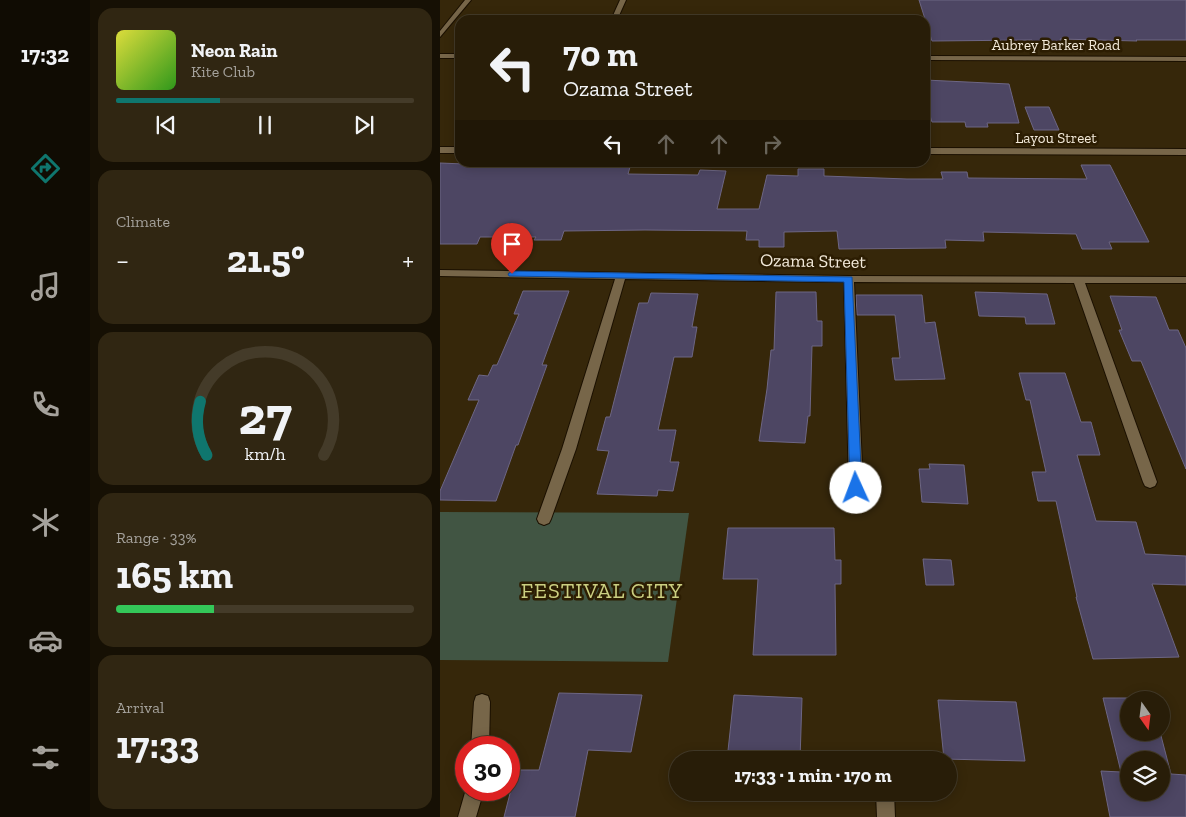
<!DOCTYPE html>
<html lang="en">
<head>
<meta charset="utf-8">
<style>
	:root { --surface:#281d08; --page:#302612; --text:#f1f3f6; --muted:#a5a29c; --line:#443b29; --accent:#0f766e }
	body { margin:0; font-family:"Zilla Slab",serif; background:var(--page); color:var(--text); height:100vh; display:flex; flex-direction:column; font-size:19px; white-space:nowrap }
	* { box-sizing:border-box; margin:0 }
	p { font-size:16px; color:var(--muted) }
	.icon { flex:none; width:28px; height:28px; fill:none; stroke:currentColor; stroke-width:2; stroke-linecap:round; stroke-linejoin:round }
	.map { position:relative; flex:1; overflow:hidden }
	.panel { display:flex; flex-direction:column; gap:8px; padding:8px; background:#161004; width:350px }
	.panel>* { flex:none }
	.hud { position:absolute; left:15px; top:15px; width:475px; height:152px; border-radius:15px; box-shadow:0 2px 12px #0003,0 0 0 1px var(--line); background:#281d08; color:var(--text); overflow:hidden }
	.needle { width:32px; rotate:166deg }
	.controls { position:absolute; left:680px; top:691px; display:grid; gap:10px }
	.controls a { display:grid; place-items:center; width:50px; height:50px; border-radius:50%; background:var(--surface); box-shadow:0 2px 12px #0003,0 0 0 1px var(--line); font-size:25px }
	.speed { position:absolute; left:15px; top:736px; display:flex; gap:10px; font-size:25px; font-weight:700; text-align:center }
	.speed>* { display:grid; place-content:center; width:65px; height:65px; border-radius:50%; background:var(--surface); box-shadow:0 2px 12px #0003,0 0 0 1px var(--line); line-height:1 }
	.speed .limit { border:8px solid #d22; background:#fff; color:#111 }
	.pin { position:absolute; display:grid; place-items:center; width:42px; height:42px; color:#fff; margin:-51px -21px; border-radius:50% 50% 50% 0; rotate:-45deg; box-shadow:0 0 5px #0007 }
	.pin .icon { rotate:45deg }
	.me { position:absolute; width:55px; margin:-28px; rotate:358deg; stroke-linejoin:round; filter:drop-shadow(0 0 4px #0008) }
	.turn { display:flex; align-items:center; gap:18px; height:105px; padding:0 25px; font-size:22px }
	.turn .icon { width:65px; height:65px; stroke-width:2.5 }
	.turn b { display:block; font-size:35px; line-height:42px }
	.lanes { display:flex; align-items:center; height:48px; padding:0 25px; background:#0003; justify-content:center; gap:25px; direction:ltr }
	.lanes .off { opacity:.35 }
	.big { font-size:38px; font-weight:700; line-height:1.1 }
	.panel .tile { flex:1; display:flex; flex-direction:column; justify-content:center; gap:8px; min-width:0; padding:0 18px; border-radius:15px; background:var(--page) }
	.panel .dial { align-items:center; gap:0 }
	.dial svg { height:130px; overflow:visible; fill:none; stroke:var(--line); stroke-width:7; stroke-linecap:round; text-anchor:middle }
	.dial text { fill:var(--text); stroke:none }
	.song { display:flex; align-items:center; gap:15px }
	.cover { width:60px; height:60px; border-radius:8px; background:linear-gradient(135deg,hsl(60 70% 55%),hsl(110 70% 35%)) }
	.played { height:5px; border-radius:2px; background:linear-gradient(90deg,var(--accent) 35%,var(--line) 35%) }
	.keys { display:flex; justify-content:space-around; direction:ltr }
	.heat { display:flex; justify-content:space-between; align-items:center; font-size:28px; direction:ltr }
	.charge { height:8px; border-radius:4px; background:linear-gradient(90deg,#34c759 33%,var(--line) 0) }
	.trip { position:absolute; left:229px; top:751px; width:288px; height:50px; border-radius:25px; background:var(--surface); box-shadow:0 2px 12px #0003,0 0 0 1px var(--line); font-weight:700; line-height:50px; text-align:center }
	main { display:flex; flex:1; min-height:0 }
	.tabs { display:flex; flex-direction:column; width:90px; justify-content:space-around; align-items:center; background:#100c03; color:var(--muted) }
	.tabs .icon { width:35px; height:35px }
	.tabs .current { color:var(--accent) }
	.tabs b { font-size:22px; color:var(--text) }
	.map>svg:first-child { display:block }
</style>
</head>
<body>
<main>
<nav class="tabs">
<b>17:32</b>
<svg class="icon current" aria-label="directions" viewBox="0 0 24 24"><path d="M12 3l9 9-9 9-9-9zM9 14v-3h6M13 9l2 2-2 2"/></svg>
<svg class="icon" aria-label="music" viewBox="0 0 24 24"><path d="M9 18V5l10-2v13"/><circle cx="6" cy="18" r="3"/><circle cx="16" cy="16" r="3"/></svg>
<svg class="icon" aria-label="phone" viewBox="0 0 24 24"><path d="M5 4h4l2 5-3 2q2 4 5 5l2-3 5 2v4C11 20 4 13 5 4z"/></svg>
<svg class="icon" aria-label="climate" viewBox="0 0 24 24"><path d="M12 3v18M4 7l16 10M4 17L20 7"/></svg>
<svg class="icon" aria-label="car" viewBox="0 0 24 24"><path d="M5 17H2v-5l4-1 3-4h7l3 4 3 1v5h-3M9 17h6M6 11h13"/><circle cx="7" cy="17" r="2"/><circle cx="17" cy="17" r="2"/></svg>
<svg class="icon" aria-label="filters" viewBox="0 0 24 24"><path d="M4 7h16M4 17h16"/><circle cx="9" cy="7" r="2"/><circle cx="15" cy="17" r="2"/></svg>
</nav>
<section class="panel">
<div class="tile">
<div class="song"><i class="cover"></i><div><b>Neon Rain</b><p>Kite Club</p></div></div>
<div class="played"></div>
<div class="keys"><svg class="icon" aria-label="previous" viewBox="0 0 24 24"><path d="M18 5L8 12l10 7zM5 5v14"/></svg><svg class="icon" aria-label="pause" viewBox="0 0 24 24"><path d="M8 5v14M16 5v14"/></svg><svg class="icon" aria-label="next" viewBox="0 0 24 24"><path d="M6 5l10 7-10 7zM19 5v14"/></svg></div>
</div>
<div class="tile"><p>Climate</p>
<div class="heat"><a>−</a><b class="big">21.5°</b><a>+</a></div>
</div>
<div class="tile dial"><svg viewBox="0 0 100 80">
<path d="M14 69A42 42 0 1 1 86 69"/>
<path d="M14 69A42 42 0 0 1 10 36" stroke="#0f766e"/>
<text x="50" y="56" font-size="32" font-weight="700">27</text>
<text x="50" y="72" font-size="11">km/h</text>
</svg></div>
<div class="tile"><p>Range · 33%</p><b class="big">165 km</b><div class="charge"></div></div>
<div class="tile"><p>Arrival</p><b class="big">17:33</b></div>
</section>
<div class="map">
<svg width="746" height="817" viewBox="0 0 746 817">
	<rect width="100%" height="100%" fill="#36270a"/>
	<path fill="#415543" d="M0,512L249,513L228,662L0,660Z"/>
	<path fill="#4d4663" stroke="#6d6684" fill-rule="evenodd" d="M479,0H746V40H696L697,41L620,39L622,43H593L592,40L492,41Z
		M485,80L569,84L579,123H547L548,127H526L525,122H492L485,99Z
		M585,107H609L619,130H594Z
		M0,163L97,167L98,165L190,167L188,174L258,175L260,170L286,171L277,209H319L327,175L358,176V169H384V176L467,179H503L501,172H527L528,178L647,179L641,165H670L709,242H669L672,249H642L636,234L543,232L544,241L505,240L506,248L399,249L397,231L344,232V247H319V240H306L307,231L205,230L124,231L121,240H94L96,237H40L37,244H0Z
		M83,291H129L102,365H107L78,445H76L56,501L0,500V491L39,400H28L39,375L48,376L53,365H57L79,314H74Z
		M336,292H376L377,321H382V346H372L370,416H368L365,443L319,441L327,389L331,350H334Z
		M535,292L607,294L615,324H586L585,317L539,316Z
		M211,293L258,294L252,327H257L252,357H234L218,430H236L230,462H239L233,491L218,490L217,496L157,494L169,451L157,450L166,417H170L199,303H208Z
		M416,295H482L485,323L495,322L505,379L455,380L452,358H460L455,315H417Z
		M670,296L716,297L729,330H738L746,348V469L701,361H692L679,330H682Z
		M579,373H625L641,422H651L660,455H637L656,521L696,522L705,554L746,556V585L712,584L739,657L653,659L636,597H637L616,501H598L592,472H606L590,400H586Z
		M489,464L524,465L528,504L482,502L479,469H490Z
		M288,528H394L395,560H401V584H395L396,655H313L318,579H283Z
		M483,559L511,560L514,585H486Z
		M119,693L202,695L191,752L148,750L135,817H64L76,770H99Z
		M294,695L362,698L360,760H287Z
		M663,698H703L704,700H689V732H720L731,774L746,775V817H670L661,771L681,772ZM689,760H721V792H689Z
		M498,700L576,702L585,761L504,759Z"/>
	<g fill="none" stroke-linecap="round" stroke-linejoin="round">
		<g stroke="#1b1000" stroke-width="2">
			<path id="minor" d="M25,0H31L0,37V31Z
				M180,0H186L177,20H171Z
				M0,54H20V58H0Z
				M485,56L746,57V61L485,60Z
				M0,147H20V153H0Z
				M485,148L746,149V155L485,154Z
				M0,270L409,276L746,277V283H645L717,482L715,486L710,488L705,486L703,482L634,283L414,282L423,488L421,492L416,494L411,492L409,488L404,282L185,279L136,449L111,519L109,523L104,525L99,523L97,519L122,449L175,279L0,276Z
				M42,694L48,696L50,702L49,748H31L34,702L36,696Z
				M26,789L44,790L36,817H18Z
				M436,792H454L455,817H437Z"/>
		</g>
		<use href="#minor" fill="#776649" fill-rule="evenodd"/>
	</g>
	<path fill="#1a73e8" stroke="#114b97" d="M72,271L412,277L422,488L420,492L416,493L412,492L410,488L404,282L69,276L68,274Z"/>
	<g text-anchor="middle" stroke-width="5" stroke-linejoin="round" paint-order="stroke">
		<g font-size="15" fill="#f3eada" stroke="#2c1d02">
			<text x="616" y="50">Aubrey Barker Road</text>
			<text x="616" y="143">Layou Street</text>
		</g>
		<g font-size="18" fill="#f3eada" stroke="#2c1d02">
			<text transform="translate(373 261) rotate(1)" y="6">Ozama Street</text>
		</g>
		<g font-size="22" letter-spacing="1" fill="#cbcf81" stroke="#2c1d02">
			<text x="162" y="598">FESTIVAL CITY</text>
		</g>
	</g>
</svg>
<div class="controls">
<a><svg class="needle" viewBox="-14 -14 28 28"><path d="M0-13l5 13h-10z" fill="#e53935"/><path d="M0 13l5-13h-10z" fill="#a5a29c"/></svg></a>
<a><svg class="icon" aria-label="layers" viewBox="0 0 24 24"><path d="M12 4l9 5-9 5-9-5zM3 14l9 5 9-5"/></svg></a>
</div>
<div class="speed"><div class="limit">30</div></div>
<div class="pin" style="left:72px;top:274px;background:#d93025"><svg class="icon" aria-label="arrive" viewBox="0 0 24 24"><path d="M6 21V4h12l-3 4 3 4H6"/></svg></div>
<svg class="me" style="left:416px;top:488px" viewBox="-20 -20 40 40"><circle r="19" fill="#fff"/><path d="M0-13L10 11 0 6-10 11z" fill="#1a73e8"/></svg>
<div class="trip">17:33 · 1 min · 170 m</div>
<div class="hud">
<div class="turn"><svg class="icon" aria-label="left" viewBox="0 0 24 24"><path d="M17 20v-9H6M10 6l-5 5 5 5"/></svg><div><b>70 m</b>Ozama Street</div></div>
<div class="lanes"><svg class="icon" aria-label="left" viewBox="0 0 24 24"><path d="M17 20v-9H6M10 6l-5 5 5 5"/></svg><svg class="icon off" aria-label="ahead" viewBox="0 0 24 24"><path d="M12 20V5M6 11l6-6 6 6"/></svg><svg class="icon off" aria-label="ahead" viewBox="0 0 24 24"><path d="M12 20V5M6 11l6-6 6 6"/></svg><svg class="icon off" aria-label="right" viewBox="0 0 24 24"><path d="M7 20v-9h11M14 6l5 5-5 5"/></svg></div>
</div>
</div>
</main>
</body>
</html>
